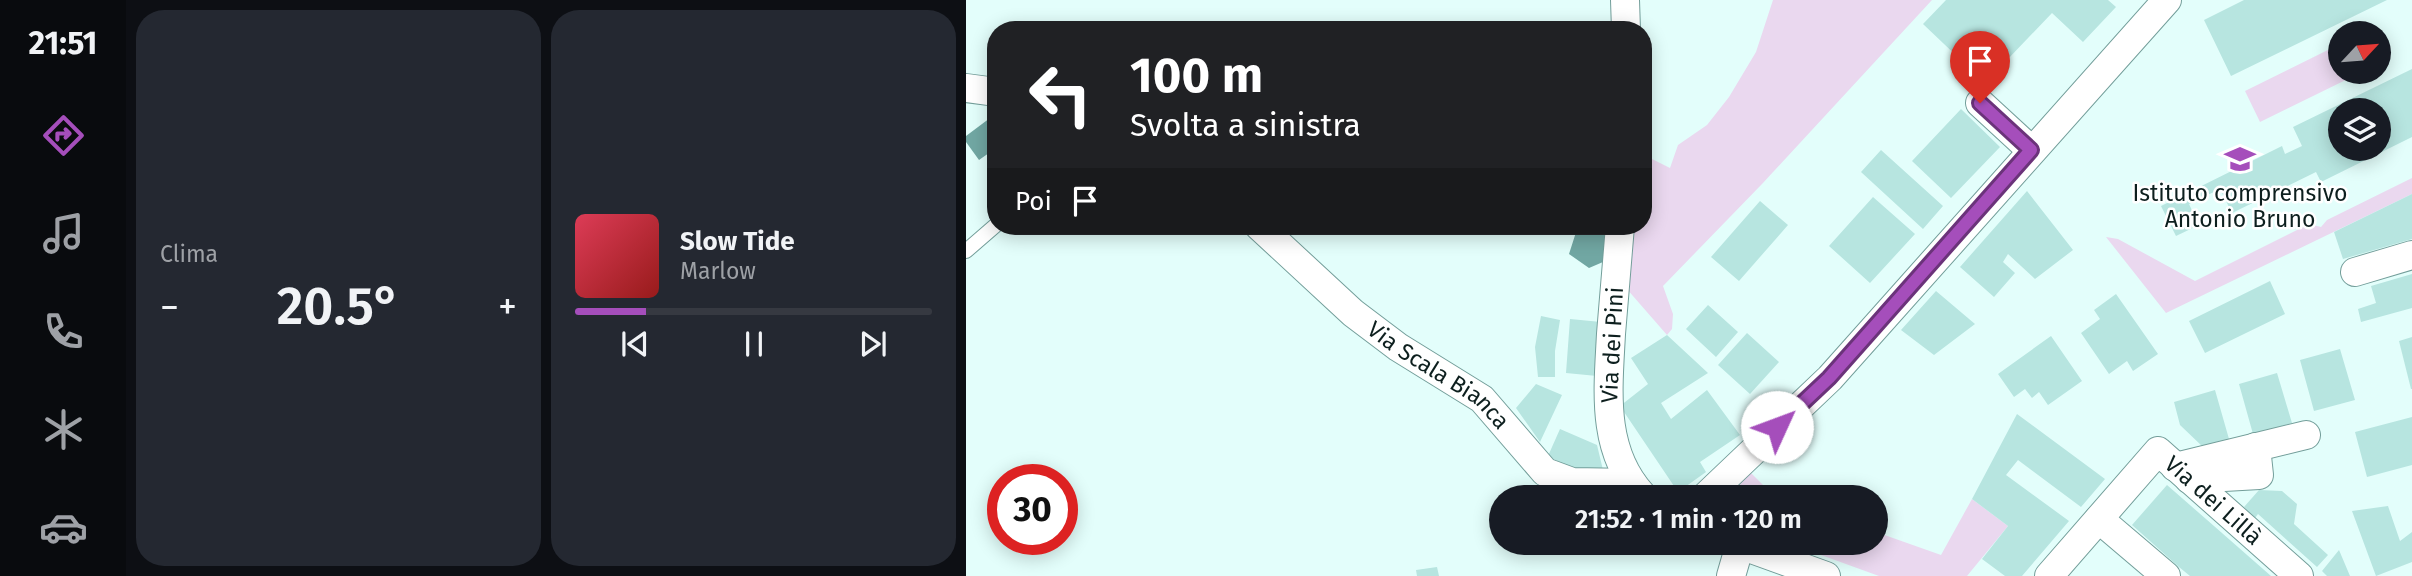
<!DOCTYPE html>
<html lang="it">
<head>
<meta charset="utf-8">
<style>
	:root { --surface:#171b24; --page:#242831; --text:#f1f3f6; --muted:#9ea1a6; --line:#363941; --accent:#a54ebb }
	body { margin:0; font-family:"Fira Sans",sans-serif; background:var(--page); color:var(--text); height:100vh; display:flex; flex-direction:column; font-size:26px; white-space:nowrap }
	* { box-sizing:border-box; margin:0 }
	p { font-size:23px; color:var(--muted) }
	.icon { flex:none; width:38px; height:38px; fill:none; stroke:currentColor; stroke-width:2; stroke-linecap:round; stroke-linejoin:round }
	.map { position:relative; flex:1; overflow:hidden }
	.drawer { display:flex; flex-direction:column; gap:10px; padding:10px; background:#0d0f14; width:840px }
	.drawer>* { flex:none }
	.hud { position:absolute; left:21px; top:21px; width:665px; height:214px; border-radius:28px; box-shadow:0 4px 18px #0003; background:#202124; color:#fff; overflow:hidden }
	.needle { width:46px; rotate:64deg }
	.buttons { position:absolute; left:1362px; top:21px; display:grid; gap:14px }
	.buttons a { display:grid; place-items:center; width:63px; height:63px; border-radius:50%; background:var(--surface); box-shadow:0 4px 18px #0003; font-size:35px }
	.speed { position:absolute; left:21px; top:464px; display:flex; gap:14px; font-size:35px; font-weight:700; text-align:center }
	.speed>* { display:grid; place-content:center; width:91px; height:91px; border-radius:50%; background:var(--surface); box-shadow:0 4px 18px #0003; line-height:1 }
	.speed .limit { border:10px solid #d22; background:#fff; color:#111 }
	.pin { position:absolute; display:grid; place-items:center; width:60px; height:60px; color:#fff; margin:-72px -30px; border-radius:50% 50% 50% 0; rotate:-45deg; box-shadow:0 0 7px #0007 }
	.pin .icon { rotate:45deg }
	.me { position:absolute; width:77px; margin:-38px; rotate:47deg; stroke-linejoin:round; filter:drop-shadow(0 0 5px #0008) }
	.turn { display:flex; align-items:center; gap:24px; height:147px; padding:0 28px; font-size:32px }
	.turn .icon { width:91px; height:91px; stroke-width:2.5 }
	.turn b { display:block; font-size:49px; line-height:60px }
	.then { display:flex; align-items:center; height:66px; padding:0 28px; background:#0003; gap:14px; font-size:26px }
	.big { font-size:52px; font-weight:600; line-height:1.1 }
	.drawer .widget { flex:1; display:flex; flex-direction:column; justify-content:center; gap:10px; min-width:0; padding:0 24px; border-radius:28px; background:var(--page) }
	.song { display:flex; align-items:center; gap:21px }
	.cover { width:84px; height:84px; border-radius:10px; background:linear-gradient(135deg,hsl(350 70% 55%),hsl(0 70% 35%)) }
	.played { height:7px; border-radius:4px; background:linear-gradient(90deg,var(--accent) 20%,var(--line) 20%) }
	.keys { display:flex; justify-content:space-around; direction:ltr }
	.heat { display:flex; justify-content:space-between; align-items:center; font-size:38px; direction:ltr }
	.drawer .tiles { flex:1; display:grid; gap:10px; grid-template-columns:repeat(2,1fr) }
	.trip { position:absolute; left:523px; top:485px; width:399px; height:70px; border-radius:35px; background:var(--surface); box-shadow:0 4px 18px #0003; font-weight:600; line-height:70px; text-align:center }
	main { display:flex; flex:1; min-height:0 }
	.dock { display:flex; flex-direction:column; width:126px; justify-content:space-around; align-items:center; background:#090b0e; color:var(--muted) }
	.dock .icon { width:49px; height:49px }
	.dock .on { color:var(--accent) }
	.dock b { font-size:32px; color:var(--text) }
	.map>svg:first-child { display:block }
</style>
</head>
<body>
<main>
<nav class="dock">
<b>21:51</b>
<svg class="icon on" aria-label="directions" viewBox="0 0 24 24"><path d="M12 3l9 9-9 9-9-9zM9 14v-3h6M13 9l2 2-2 2"/></svg>
<svg class="icon" aria-label="music" viewBox="0 0 24 24"><path d="M9 18V5l10-2v13"/><circle cx="6" cy="18" r="3"/><circle cx="16" cy="16" r="3"/></svg>
<svg class="icon" aria-label="phone" viewBox="0 0 24 24"><path d="M5 4h4l2 5-3 2q2 4 5 5l2-3 5 2v4C11 20 4 13 5 4z"/></svg>
<svg class="icon" aria-label="climate" viewBox="0 0 24 24"><path d="M12 3v18M4 7l16 10M4 17L20 7"/></svg>
<svg class="icon" aria-label="car" viewBox="0 0 24 24"><path d="M5 17H2v-5l4-1 3-4h7l3 4 3 1v5h-3M9 17h6M6 11h13"/><circle cx="7" cy="17" r="2"/><circle cx="17" cy="17" r="2"/></svg>
</nav>
<section class="drawer">
<div class="tiles">
<div class="widget"><p>Clima</p>
<div class="heat"><a>−</a><b class="big">20.5°</b><a>+</a></div>
</div>
<div class="widget">
<div class="song"><i class="cover"></i><div><b>Slow Tide</b><p>Marlow</p></div></div>
<div class="played"></div>
<div class="keys"><svg class="icon" aria-label="previous" viewBox="0 0 24 24"><path d="M18 5L8 12l10 7zM5 5v14"/></svg><svg class="icon" aria-label="pause" viewBox="0 0 24 24"><path d="M8 5v14M16 5v14"/></svg><svg class="icon" aria-label="next" viewBox="0 0 24 24"><path d="M6 5l10 7-10 7zM19 5v14"/></svg></div>
</div>
</div>
</section>
<div class="map">
<svg width="1446" height="576" viewBox="0 0 1446 576">
	<rect width="100%" height="100%" fill="#e3fefb"/>
	<path fill="#ead8ef" d="M807,0H966L796,184L697,286L707,314L706,329L701,335L660,288L664,226H677V144L686,159L704,168L712,145L741,125L763,97L790,52Z
		M1374,44V72L1394,73L1294,122L1279,91Z
		M1446,178V194L1200,313L1140,237L1152,239L1229,281L1343,224L1355,227L1361,220Z
		M782,470L806,494L814,497H755Z
		M1006,499L1042,526L1001,576H913L822,543L910,542V532L975,555Z"/>
	<path fill="#71a7a3" d="M24,118L30,119V148L13,160L0,142V136Z
		M612,226H642L637,262L623,268L603,254Z"/>
	<path fill="#b7e5e0" fill-rule="evenodd" d="M980,0H1142L1150,7L1117,42L1086,13L1019,83L957,24Z
		M1278,0H1421L1265,76L1238,20Z
		M1446,69V137L1355,182L1350,172L1266,213L1254,189L1223,204L1233,225L1210,236L1195,206L1316,146L1319,154L1336,146L1327,127ZM1374,110H1412V149H1374Z
		M995,109L1034,147L985,198L946,161Z
		M915,150L977,206L957,229L895,172Z
		M1061,191L1107,250L1069,279L1042,254L1037,262L1049,273L1028,297L994,267Z
		M1446,194V239L1377,259L1368,232Z
		M907,197L949,234L904,283L863,246Z
		M794,201L822,225L773,281L745,257Z
		M1446,274V308L1395,322L1392,309L1410,303L1405,286Z
		M1304,281L1319,314L1239,353L1223,321Z
		M970,291L1009,324L968,355L935,330Z
		M1150,294L1192,354L1167,371L1161,361L1143,374L1115,333L1134,319L1128,310Z
		M742,305L772,332L750,357L720,329Z
		M575,316L594,320L589,351V377H572L569,347Z
		M604,319L635,322L631,376L600,373Z
		M781,333L813,362L784,394L752,365Z
		M701,335L742,373L695,403L705,419L741,390L774,435L734,462L740,472L712,492L654,406L682,384L665,358Z
		M1085,336L1116,381L1082,405L1073,392L1066,398L1059,389L1048,397L1032,374Z
		M1446,337V389H1445L1433,341Z
		M1374,349L1389,400L1348,411L1334,360Z
		M1311,373L1326,423L1287,434L1273,384Z
		M570,384L596,395L574,442L550,408Z
		M1249,390L1263,439L1237,447L1214,425L1208,402Z
		M1051,414L1139,479L1115,507L1052,460L1040,475L1103,521L1056,576H1039L1016,559L1042,526L1006,499Z
		M1446,417V465L1401,477L1389,432Z
		M594,429L631,445L637,470L610,471L582,456Z
		M1201,485L1248,526L1305,576H1224L1213,567L1166,525Z
		M1293,490L1316,491L1331,504L1328,524L1362,555L1351,567L1292,514L1289,518L1278,507Z
		M1422,506L1434,541L1446,532V562L1410,576L1386,511Z
		M1373,550L1384,576H1361L1356,571Z
		M471,567L473,576H451L450,570Z"/>
	<g fill="none" stroke-linecap="round" stroke-linejoin="round">
		<g stroke="#739e9a" stroke-width="16">
			<path id="service" d="M0,251L30,225"/>
		</g>
		<g stroke="#739e9a" stroke-width="30">
			<g id="minor">
				<path d="M659,0L660,30"/>
				<path d="M0,88L30,92"/>
				<path d="M1014,103L1065,150"/>
				<path id="s1" d="M293,226L387,313L432,347L516,399L579,472L606,482L666,483"/>
				<path d="M654,226C651,262 648,298 645,334C642,391 635,450 676,495"/>
				<path d="M1389,272L1446,255"/>
				<path d="M1209,467L1340,435"/>
				<path d="M1223,479L1293,475L1290,447"/>
				<path d="M739,497L864,378L1201,0"/>
				<path d="M1133,519L1200,576"/>
				<path d="M766,542L860,576"/>
				<path d="M765,576L774,545"/>
				<path id="s2" d="M1083,576L1192,451L1333,576"/>
			</g>
		</g>
		<use href="#service" stroke="#fff" stroke-width="14"/>
		<use href="#minor" stroke="#fff" stroke-width="28"/>
	</g>
	<g fill="none" stroke-linecap="round" stroke-linejoin="round">
		<g stroke="#6b337a" stroke-width="18">
			<path id="route" d="M811,427L863,378L1065,150L1014,103"/>
		</g>
		<use href="#route" stroke="#a54ebb" stroke-width="12"/>
	</g>
	<defs>
		<g id="school-bare" transform="scale(2.415)"><path d="M0-5L7-2L0 1L-7-2ZM-4 1L0 2.5L4 1V4Q0 6-4 4Z" fill="#a54ebb" stroke="#fff" stroke-width="2.5" paint-order="stroke"/></g>
	</defs>
	<g fill-rule="evenodd">
		<use href="#school-bare" x="1274" y="159"/>
	</g>
	<g text-anchor="middle" stroke-width="5" stroke-linejoin="round" paint-order="stroke">
		<g font-size="23" fill="#0d1f1e" stroke="#fff">
			<text x="1274" y="201">Istituto comprensivo<tspan x="1274" dy="26">Antonio Bruno</tspan></text>
		</g>
		<g font-size="23" fill="#0d1f1e" stroke="#fff">
			<text transform="translate(646 345) rotate(-87)" y="8">Via dei Pini</text>
			<text dy="8" stroke="none"><textPath href="#s1" startOffset="234">Via Scala Bianca</textPath></text>
			<text dy="8" stroke="none"><textPath href="#s2" startOffset="240">Via dei Lillà</textPath></text>
		</g>
	</g>
</svg>
<div class="buttons">
<a><svg class="needle" viewBox="-14 -14 28 28"><path d="M0-13l5 13h-10z" fill="#e53935"/><path d="M0 13l5-13h-10z" fill="#9ea1a6"/></svg></a>
<a><svg class="icon" aria-label="layers" viewBox="0 0 24 24"><path d="M12 4l9 5-9 5-9-5zM3 14l9 5 9-5"/></svg></a>
</div>
<div class="speed"><div class="limit">30</div></div>
<div class="pin" style="left:1014px;top:103px;background:#d93025"><svg class="icon" aria-label="arrive" viewBox="0 0 24 24"><path d="M6 21V4h12l-3 4 3 4H6"/></svg></div>
<svg class="me" style="left:811px;top:427px" viewBox="-20 -20 40 40"><circle r="19" fill="#fff"/><path d="M0-13L10 11 0 6-10 11z" fill="#a54ebb"/></svg>
<div class="trip">21:52 · 1 min · 120 m</div>
<div class="hud">
<div class="turn"><svg class="icon" aria-label="left" viewBox="0 0 24 24"><path d="M17 20v-9H6M10 6l-5 5 5 5"/></svg><div><b>100 m</b>Svolta a sinistra</div></div>
<div class="then">Poi<svg class="icon" aria-label="arrive" viewBox="0 0 24 24"><path d="M6 21V4h12l-3 4 3 4H6"/></svg></div>
</div>
</div>
</main>
</body>
</html>
